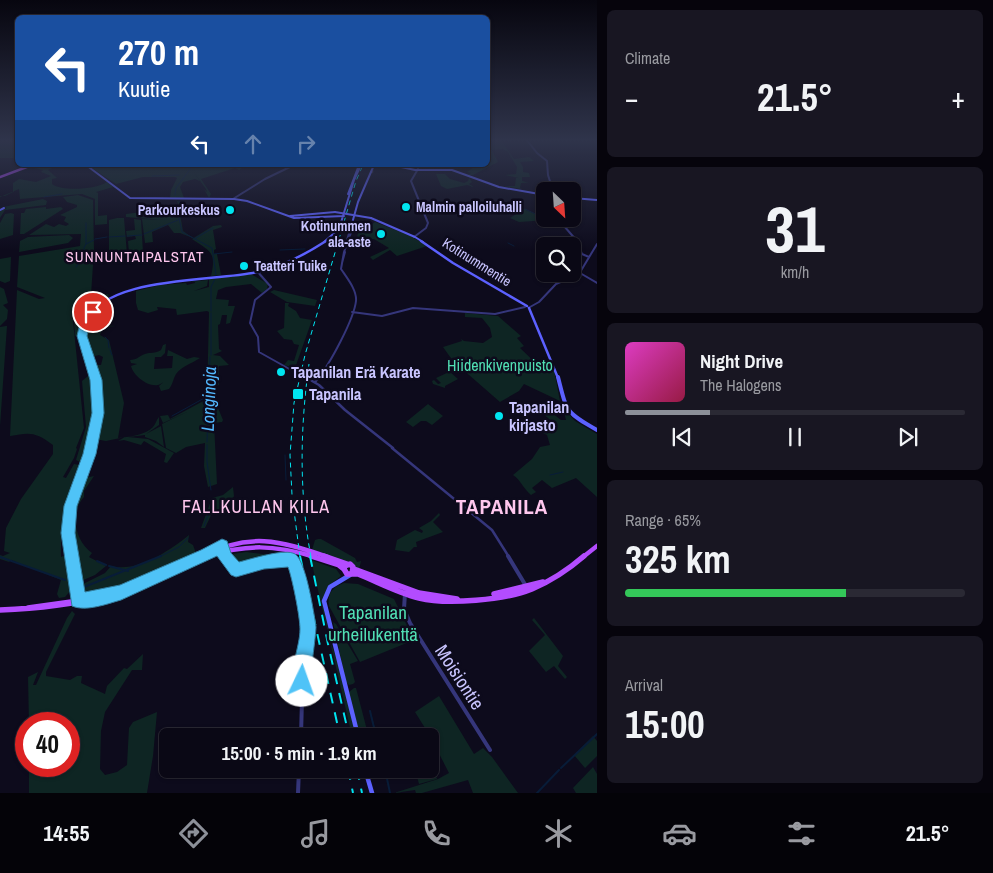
<!DOCTYPE html>
<html lang="en">
<head>
<meta charset="utf-8">
<style>
	:root { --surface:#0a0815; --page:#181622; --text:#f1f3f6; --muted:#999aa0; --line:#2a2934; --accent:#8c9099 }
	body { margin:0; font-family:"Archivo Narrow",sans-serif; background:var(--page); color:var(--text); height:100vh; display:flex; flex-direction:column; font-size:19px; white-space:nowrap }
	* { box-sizing:border-box; margin:0 }
	p { font-size:16px; color:var(--muted) }
	.icon { flex:none; width:28px; height:28px; fill:none; stroke:currentColor; stroke-width:2; stroke-linecap:round; stroke-linejoin:round }
	.map { position:relative; flex:1; overflow:hidden }
	.side { display:flex; flex-direction:column; gap:10px; padding:10px; background:#06040c; width:396px }
	.side>* { flex:none }
	.hud { position:absolute; left:15px; top:15px; width:475px; height:152px; border-radius:8px; box-shadow:0 1px 4px #0004,0 0 0 1px var(--line); background:#1a4fa0; color:#fff; overflow:hidden }
	.needle { width:32px; rotate:155deg }
	.controls { position:absolute; left:536px; top:182px; display:grid; gap:10px }
	.controls a { display:grid; place-items:center; width:45px; height:45px; border-radius:8px; background:var(--surface); box-shadow:0 1px 4px #0004,0 0 0 1px var(--line); font-size:25px }
	.speed { position:absolute; left:15px; top:712px; display:flex; gap:10px; font-size:25px; font-weight:700; text-align:center }
	.speed>* { display:grid; place-content:center; width:65px; height:65px; border-radius:50%; background:var(--surface); box-shadow:0 1px 4px #0004,0 0 0 1px var(--line); line-height:1 }
	.speed .limit { border:8px solid #d22; background:#fff; color:#111 }
	.pin { position:absolute; display:grid; place-items:center; width:42px; height:42px; color:#fff; margin:-21px; border:2px solid #fff; border-radius:50%; box-shadow:0 1px 5px #0007 }
	.me { position:absolute; width:55px; margin:-28px; rotate:3deg; stroke-linejoin:round; filter:drop-shadow(0 0 4px #0008) }
	.turn { display:flex; align-items:center; gap:18px; height:105px; padding:0 20px; font-size:22px }
	.turn .icon { width:65px; height:65px; stroke-width:2.5 }
	.turn b { display:block; font-size:35px; line-height:42px }
	.lanes { display:flex; align-items:center; height:48px; padding:0 20px; background:#0003; justify-content:center; gap:25px; direction:ltr }
	.lanes .off { opacity:.35 }
	.big { font-size:38px; font-weight:700; line-height:1.1 }
	.side .widget { flex:1; display:flex; flex-direction:column; justify-content:center; gap:8px; min-width:0; padding:0 18px; border-radius:8px; background:var(--page) }
	.side .dial { align-items:center; gap:0 }
	.dial b { font-size:65px; line-height:1 }
	.song { display:flex; align-items:center; gap:15px }
	.cover { width:60px; height:60px; border-radius:8px; background:linear-gradient(135deg,hsl(310 70% 55%),hsl(340 70% 35%)) }
	.played { height:5px; border-radius:2px; background:linear-gradient(90deg,var(--accent) 25%,var(--line) 25%) }
	.keys { display:flex; justify-content:space-around; direction:ltr }
	.heat { display:flex; justify-content:space-between; align-items:center; font-size:28px; direction:ltr }
	.charge { height:8px; border-radius:4px; background:linear-gradient(90deg,#34c759 65%,var(--line) 0) }
	.trip { position:absolute; left:159px; top:728px; width:280px; height:50px; border-radius:8px; background:var(--surface); box-shadow:0 1px 4px #0004,0 0 0 1px var(--line); font-weight:700; line-height:50px; text-align:center }
	.menu { display:flex; height:80px; justify-content:space-around; align-items:center; background:#040308; color:var(--muted) }
	.menu .icon { width:35px; height:35px }
	.menu .on { color:var(--accent) }
	.menu b { font-size:22px; color:var(--text) }
	main { display:flex; flex:1; min-height:0 }
	.map>svg:first-child { display:block }
</style>
</head>
<body>
<main>
<div class="map">
<svg width="597" height="793" viewBox="0 0 597 793">
	<rect width="100%" height="100%" fill="#0d0b1c"/>
	<path fill="#0e2523" d="M3,139H17V158H0V141Z
		M495,139H508L501,140L514,159L529,157L534,161L520,162L523,167V172L529,173L530,177H522V181L530,183L522,182L527,183H521L520,188L522,189L503,186H515L516,178H519L505,175L516,174L517,167L508,152L503,149L492,150L498,162L473,175H468L471,173L467,172L477,165H488V142L496,141Z
		M35,165L54,167L48,170L57,178L52,179V184C63,192 97,189 107,182L113,187L96,192L98,193V216L107,215V224L95,225V199L82,194L20,199L19,189L0,197V196H5L13,192V183L19,179L36,182L21,188L51,176L41,172L43,170L34,168L33,166Z
		M91,165H161L159,166L161,168L174,165H225L222,167L246,165L239,170L235,168L201,179L211,194L209,198L204,189L207,192L206,189L193,171L200,181L195,179L183,182L180,187L184,198H170L171,190L177,178L175,177H143L116,184L92,168Z
		M436,174H445L450,179L464,183L468,181L469,178L472,182L469,184L474,187L467,185L447,189L441,186Z
		M78,195L93,200L94,250L91,295L73,321L84,428L76,448L77,449L74,458L63,477L66,478L74,464L79,465C66,495 60,524 61,557L68,554L72,589L65,597L59,598L57,594L61,580L11,560L9,562L0,559V555L3,556L10,553L4,551L6,528L21,499L53,454V445C36,432 30,432 10,436L17,290L39,299L45,298L17,287L19,256L80,246L81,234L29,235L46,224L54,227L59,224L66,226L69,224L64,221L66,217L60,215L77,207V205L67,202L63,197Z
		M43,199L47,201L46,205L5,210L0,218V211L7,208L3,207Z
		M176,200L180,203L183,201L180,214L183,231L193,238L180,233H174L168,225L152,232L153,242L145,243L142,219L164,220L126,217V214L142,212V217L151,218L153,216H168V213L175,214L180,206Z
		M46,207V209L61,207L63,209L24,234H20L21,213H24L26,209Z
		M524,209L548,220L519,222L510,218Z
		M11,213L14,214L13,235L0,239V223L5,214Z
		M117,218H124L127,254L109,256V220Z
		M134,219L141,220L143,252L129,254L128,241L136,239L135,236L127,237L126,231L135,230Z
		M375,222L411,236L427,246L397,256L390,250L373,260L370,257L389,248L374,239H360L357,236L359,232L356,228H367Z
		M221,225L222,227L213,230L216,249L214,250V254H217L221,275L211,276C217,251 209,251 192,239L213,226Z
		M69,235L73,238L68,243L19,252L20,241L28,237Z
		M11,257L10,281L5,283L0,281V259Z
		M251,274L266,283L257,275L269,283L270,287L268,284L267,289L262,293L251,284L226,287L218,290L216,299L229,300L228,306H235L230,323L226,324L227,315H222L220,324L218,325L219,349L222,351L213,355L220,356L229,365L219,366V385L215,386L218,408L223,420L222,422L214,423L217,484L208,487L204,466L205,443L186,447L176,453L166,448L162,424L189,411L163,423L160,416L168,415L170,419L207,399L209,312L207,311L177,315L176,309L157,307L158,310L148,313L138,310L136,303V291L160,285L186,283L187,285L195,283V282H188L208,280L207,286L194,291L209,287V279Z
		M0,287L4,289L8,303L3,305L8,310L7,319L0,326Z
		M274,290L317,300L315,306L287,302L270,292Z
		M108,294L109,298C94,305 78,317 78,335L75,336L74,322C82,306 89,296 108,294Z
		M285,303H289L288,306L296,311L300,318L312,320L295,368L284,365L288,360L294,361L299,345L294,344L292,340L284,339L277,331L284,328Z
		M96,311L102,317L98,320L101,325L116,326L103,327L100,335L109,340L124,403L118,438C128,437 146,435 153,427C156,424 156,420 159,417V425L146,434L161,426L164,447L156,441L145,437V435L128,437L148,439L174,453L167,463L164,462L166,454L144,441L141,445L124,440L118,441L125,437L106,441L95,439L100,420L102,419H100V389L93,362H95L96,365H101L103,357L99,355L91,357C83,339 83,326 96,311Z
		M465,313L498,316L521,336L517,338L524,346L520,348L542,369L554,370L560,401L524,384L519,391L500,402L453,361L443,347L462,341L461,339L464,341L483,343L492,337L490,328L482,318L465,317Z
		M6,326H7L0,426V327Z
		M166,344L165,353L161,357H155L154,369L172,368L173,356H167L168,350L187,359L194,357L200,358C191,364 182,366 176,374C173,379 173,384 169,389L161,391L159,386L168,378C166,380 162,384 158,385C147,387 133,375 131,366L137,364L131,363L130,360C137,360 139,356 145,354C150,352 155,354 161,350L163,345Z
		M453,367L455,369L450,372L458,379L445,386V388L433,384L432,381L434,380L438,384L441,383L436,378L449,372L448,370Z
		M88,376L90,377C97,407 90,433 80,462L76,460L86,427L82,381Z
		M428,404L443,416L432,425L426,421H421L413,427L406,422Z
		M563,408L575,421L597,434V497L576,478L552,488L542,480L532,488L536,492L531,495C522,487 520,479 513,475L532,459L540,447L550,445L547,435L543,433L555,424L542,413L547,409L561,420H566Z
		M94,476L84,491V497C69,513 75,541 92,553L89,557L106,566L95,575L81,581L72,549L71,534L72,511L81,479Z
		M233,487L234,496L229,506L213,511L205,528H201L212,498L223,495Z
		M439,513L440,515L433,522L443,532L416,542L417,547H414L409,552L395,550L397,540L415,530L422,533L423,531L419,528L431,521Z
		M189,535L188,542L193,545L197,556C178,564 97,605 82,594L83,584L105,573L111,566C137,573 169,551 189,535Z
		M318,539H321L355,558L357,562L361,561L359,570L312,550L315,540Z
		M246,552L279,556V558L237,567L226,555Z
		M311,560L336,569L341,576L328,586L323,602L331,644L337,659L356,736H352Z
		M344,583L358,584L394,599L414,640L360,662L329,606C327,594 332,587 344,583Z
		M72,611L75,614L46,672V676L70,680L77,676H82L81,683L105,694L107,686L124,668L127,669L143,654L142,670H132L105,712L101,731L100,769L105,775L117,772L127,765L129,728L133,722L157,712L153,756L147,793H29V766H69V724H29L28,677L38,672L33,685H36L67,618Z
		M534,618L563,656L558,666L567,677L565,679L554,666L546,672L529,651L545,635L532,620Z
		M333,622L336,624L358,661L350,664L355,682L353,684L349,685L346,682Z
		M354,688H356L367,730L374,728L370,709L377,736H359L349,692Z
		M439,696L474,754L483,748L492,757L518,793H473L468,780L422,793H416L415,790L394,793L438,779L449,773L430,736L415,712Z
		M593,736L597,741V756L585,768L574,755Z
		M430,756L437,779L419,784L415,769H430Z
		M593,767L597,774V793H576L573,788Z"/>
	<g fill="none" stroke-linecap="round" stroke-linejoin="round">
		<path stroke="#081c38" stroke-width="1" d="M189,165L190,167
			M192,167L196,165
			M152,176L179,175
			M175,195L176,188L191,168
			M44,197L62,194
			M179,201L181,207L178,213L182,232L212,248L216,275
			M183,209L195,213L207,212
			M525,209L548,220
			M86,223V244
			M144,234L178,220
			M127,236L142,235
			M109,237L125,236
			M95,239L107,237
			M194,239L213,228
			M508,243L514,246
			M84,248L86,244L94,240
			M280,250L305,249
			M214,254L232,252
			M76,267L84,256V249
			M211,311V287L215,279
			M211,313V355
			M105,337L108,340L109,348
			M110,350L112,355
			M172,416L208,396
			M207,442L210,357
			M207,445V462L211,490
			M285,455L286,480
			M550,475L563,472
			M204,526L214,500
			M159,557L179,547L188,538"/>
		<path stroke="#081c38" stroke-width="2" d="M0,557L65,580
			M97,561L106,565
			M109,566L128,571
			M84,587L161,556
			M370,711L376,736
			M561,768L597,734
			M385,769L390,793
			M537,793L559,770"/>
		<path stroke="#333049" stroke-width="2" stroke-dasharray="2 1" stroke-linecap="butt" d="M372,173L373,170"/>
		<path stroke="#35367b" stroke-width="2" d="M526,139L537,153L547,161L548,175L553,191
			M418,169L411,181L428,223L426,228L414,237L418,234
			M244,192L233,199L265,179L294,165
			M558,219L577,241L582,254L589,257
			M347,240L351,227
			M342,263L345,252
			M580,273L597,283
			M261,276L257,271L271,287L255,300L250,323L258,337L259,352L293,371
			M530,307L539,302L556,284L579,274L597,244
			M352,312L382,316L413,308L495,314L525,307
			M318,378C330,364 354,319 356,301C357,290 347,278 341,269L344,252L353,227"/>
		<path stroke="#35367b" stroke-width="2.5" d="M307,378L319,385L345,410L393,448
			M315,382L319,377
			M392,448L492,530L509,557
			M222,545L226,557"/>
		<path stroke="#35367b" stroke-width="4" d="M225,556L227,561L236,570C253,563 273,557 291,560L296,566L308,634L303,662L301,736
			M508,556L526,586
			M405,593L404,609L410,623L490,750
			M298,793L299,769"/>
		<path stroke="#5c61ff" stroke-width="2" d="M508,139H524
			M86,165L130,198L234,199L247,201L294,218L344,216
			M392,165L415,170H452L499,187L545,195
			M348,194L359,165
			M572,198L597,200
			M0,210L4,208
			M290,216L335,212
			M371,218L415,237L423,242
			M351,227L358,202L374,165
			M351,227H366L369,225
			M324,242L339,229L354,180L361,165"/>
		<path stroke="#5c61ff" stroke-width="2.5" d="M421,241L453,263L527,306
			M529,308L558,378
			M94,378C89,362 78,341 85,323C105,275 214,282 257,272C281,267 306,254 326,241"/>
		<path stroke="#5c61ff" stroke-width="4" d="M558,377C567,412 565,412 597,430
			M78,482C94,451 105,411 94,377
			M70,557C66,513 77,481 92,440"/>
		<path stroke="#5c61ff" stroke-width="4.5" d="M70,556L74,602
			M72,558L77,601
			M350,575L330,587L324,601L358,736
			M365,769L372,793"/>
		<path stroke="#b34cff" stroke-width="2.5" d="M0,177L32,165"/>
		<path stroke="#b34cff" stroke-width="4.5" d="M206,555C249,545 272,544 315,557
			M201,557C248,532 280,540 328,557
			M583,557L597,546"/>
		<path stroke="#b34cff" stroke-width="5.5" d="M311,556L339,565L344,569
			M324,556L347,564
			M350,564L353,567L352,574H347L344,569L345,566Z
			M354,569L419,593L457,599
			M352,574H358C378,582 398,593 419,598C447,605 505,600 532,589C551,581 569,569 584,556
			M494,594L543,582
			M28,608L100,598
			M0,610C77,607 136,594 204,556"/>
		<path stroke="#00e5f0" stroke-width="1" stroke-dasharray="5 4" stroke-linecap="butt" d="M309,364C300,429 299,493 311,557
			M300,557L292,495L290,455L294,403L305,355L356,181L363,165"/>
		<path stroke="#00e5f0" stroke-width="2" stroke-dasharray="11 9" stroke-linecap="butt" d="M300,556L340,736
			M310,556L328,644L349,736
			M348,769L353,793
			M357,769L362,793"/>
		<path stroke="#35367b" stroke-width="2" d="M293,371L307,378"/>
		<path stroke="#35367b" stroke-width="2.5" d="M305,377L307,378"/>
		<path stroke="#5c61ff" stroke-width="2" d="M335,212L371,218"/>
	</g>
	<linearGradient id="sky" x2="0" y2="1"><stop stop-color="#07060f"/><stop offset="0.56" stop-color="#2f344b"/><stop offset="1" stop-color="#2f344b" stop-opacity="0"/></linearGradient>
	<rect width="597" height="250" fill="url(#sky)"/>
	<path fill="#4fc3f7" stroke="#337fa1" d="M93,308L98,312L90,323L87,336L102,380L104,413L96,454L77,506L75,533L85,592L120,585L201,550L222,539L227,541L231,553L239,562C251,559 285,548 295,554C306,561 314,613 316,627C316,633 310,682 308,687L302,690L296,687C288,669 300,648 300,629C300,617 292,577 288,567L264,569L236,577L231,575L217,556L121,600C107,604 86,612 72,606L61,533L64,506L83,454L92,413L90,380L77,336L80,323L90,309Z"/>
	<g fill="#00e5f0" stroke="#0d0b1c" stroke-width="2">
		<circle cx="406" cy="207" r="5"/>
		<circle cx="230" cy="210" r="5"/>
		<circle cx="381" cy="234" r="5"/>
		<circle cx="244" cy="266" r="5"/>
		<circle cx="281" cy="372" r="5"/>
		<rect x="292" y="388" width="12" height="12" rx="2.5"/>
		<circle cx="499" cy="416" r="5"/>
	</g>
	<g text-anchor="middle" stroke-width="5" stroke-linejoin="round" paint-order="stroke">
		<g font-size="14" font-weight="bold" fill="#c9c5ff" stroke="#0d0b1c" text-anchor="start">
			<text x="416" y="212">Malmin palloiluhalli</text>
			<text x="220" y="215" text-anchor="end">Parkourkeskus</text>
			<text x="371" y="231" text-anchor="end">Kotinummen<tspan x="371" dy="16">ala-aste</tspan></text>
			<text x="254" y="271">Teatteri Tuike</text>
		</g>
		<g font-size="14" fill="#c9c5ff" stroke="#0d0b1c">
			<text transform="translate(477 262) rotate(32)" y="5">Kotinummentie</text>
		</g>
		<g font-size="15" letter-spacing="1" fill="#ffc7ee" stroke="#0d0b1c">
			<text x="135" y="262">SUNNUNTAIPALSTAT</text>
		</g>
		<g font-size="16" fill="#51dfb4" stroke="#0d0b1c">
			<text x="500" y="371">Hiidenkivenpuisto</text>
		</g>
		<g font-size="16" font-weight="bold" fill="#c9c5ff" stroke="#0d0b1c" text-anchor="start">
			<text x="291" y="378">Tapanilan Erä Karate</text>
			<text x="309" y="400">Tapanila</text>
			<text x="509" y="413">Tapanilan<tspan x="509" dy="18">kirjasto</tspan></text>
		</g>
		<g font-size="18" font-style="italic" fill="#53b9ff" stroke="#0d0b1c">
			<text transform="translate(209 399) rotate(-88)" y="6">Longinoja</text>
		</g>
		<g font-size="18" letter-spacing="1" fill="#ffc7ee" stroke="#0d0b1c">
			<text x="256" y="513">FALLKULLAN KIILA</text>
		</g>
		<g font-size="19" fill="#51dfb4" stroke="#0d0b1c">
			<text x="373" y="619">Tapanilan<tspan x="373" dy="22">urheilukenttä</tspan></text>
		</g>
		<g font-size="19" fill="#c9c5ff" stroke="#0d0b1c">
			<text transform="translate(460 677) rotate(57)" y="7">Moisiontie</text>
		</g>
		<g font-size="21" font-weight="bold" letter-spacing="1" fill="#ffc7ee" stroke="#0d0b1c">
			<text x="502" y="514">TAPANILA</text>
		</g>
	</g>
</svg>
<div class="controls">
<a><svg class="needle" viewBox="-14 -14 28 28"><path d="M0-13l5 13h-10z" fill="#e53935"/><path d="M0 13l5-13h-10z" fill="#999aa0"/></svg></a>
<a><svg class="icon" aria-label="search" viewBox="0 0 24 24"><circle cx="10" cy="10" r="6"/><path d="M15 15l6 6"/></svg></a>
</div>
<div class="speed"><div class="limit">40</div></div>
<div class="pin" style="left:93px;top:312px;background:#d93025"><svg class="icon" aria-label="arrive" viewBox="0 0 24 24"><path d="M6 21V4h12l-3 4 3 4H6"/></svg></div>
<svg class="me" style="left:302px;top:681px" viewBox="-20 -20 40 40"><circle r="19" fill="#fff"/><path d="M0-13L10 11 0 6-10 11z" fill="#4fc3f7"/></svg>
<div class="trip">15:00 · 5 min · 1.9 km</div>
<div class="hud">
<div class="turn"><svg class="icon" aria-label="left" viewBox="0 0 24 24"><path d="M17 20v-9H6M10 6l-5 5 5 5"/></svg><div><b>270 m</b>Kuutie</div></div>
<div class="lanes"><svg class="icon" aria-label="left" viewBox="0 0 24 24"><path d="M17 20v-9H6M10 6l-5 5 5 5"/></svg><svg class="icon off" aria-label="ahead" viewBox="0 0 24 24"><path d="M12 20V5M6 11l6-6 6 6"/></svg><svg class="icon off" aria-label="right" viewBox="0 0 24 24"><path d="M7 20v-9h11M14 6l5 5-5 5"/></svg></div>
</div>
</div>
<section class="side">
<div class="widget"><p>Climate</p>
<div class="heat"><a>−</a><b class="big">21.5°</b><a>+</a></div>
</div>
<div class="widget dial"><b>31</b><p>km/h</p></div>
<div class="widget">
<div class="song"><i class="cover"></i><div><b>Night Drive</b><p>The Halogens</p></div></div>
<div class="played"></div>
<div class="keys"><svg class="icon" aria-label="previous" viewBox="0 0 24 24"><path d="M18 5L8 12l10 7zM5 5v14"/></svg><svg class="icon" aria-label="pause" viewBox="0 0 24 24"><path d="M8 5v14M16 5v14"/></svg><svg class="icon" aria-label="next" viewBox="0 0 24 24"><path d="M6 5l10 7-10 7zM19 5v14"/></svg></div>
</div>
<div class="widget"><p>Range · 65%</p><b class="big">325 km</b><div class="charge"></div></div>
<div class="widget"><p>Arrival</p><b class="big">15:00</b></div>
</section>
</main>
<nav class="menu">
<b>14:55</b>
<svg class="icon on" aria-label="directions" viewBox="0 0 24 24"><path d="M12 3l9 9-9 9-9-9zM9 14v-3h6M13 9l2 2-2 2"/></svg>
<svg class="icon" aria-label="music" viewBox="0 0 24 24"><path d="M9 18V5l10-2v13"/><circle cx="6" cy="18" r="3"/><circle cx="16" cy="16" r="3"/></svg>
<svg class="icon" aria-label="phone" viewBox="0 0 24 24"><path d="M5 4h4l2 5-3 2q2 4 5 5l2-3 5 2v4C11 20 4 13 5 4z"/></svg>
<svg class="icon" aria-label="climate" viewBox="0 0 24 24"><path d="M12 3v18M4 7l16 10M4 17L20 7"/></svg>
<svg class="icon" aria-label="car" viewBox="0 0 24 24"><path d="M5 17H2v-5l4-1 3-4h7l3 4 3 1v5h-3M9 17h6M6 11h13"/><circle cx="7" cy="17" r="2"/><circle cx="17" cy="17" r="2"/></svg>
<svg class="icon" aria-label="filters" viewBox="0 0 24 24"><path d="M4 7h16M4 17h16"/><circle cx="9" cy="7" r="2"/><circle cx="15" cy="17" r="2"/></svg>
<b>21.5°</b>
</nav>
</body>
</html>
